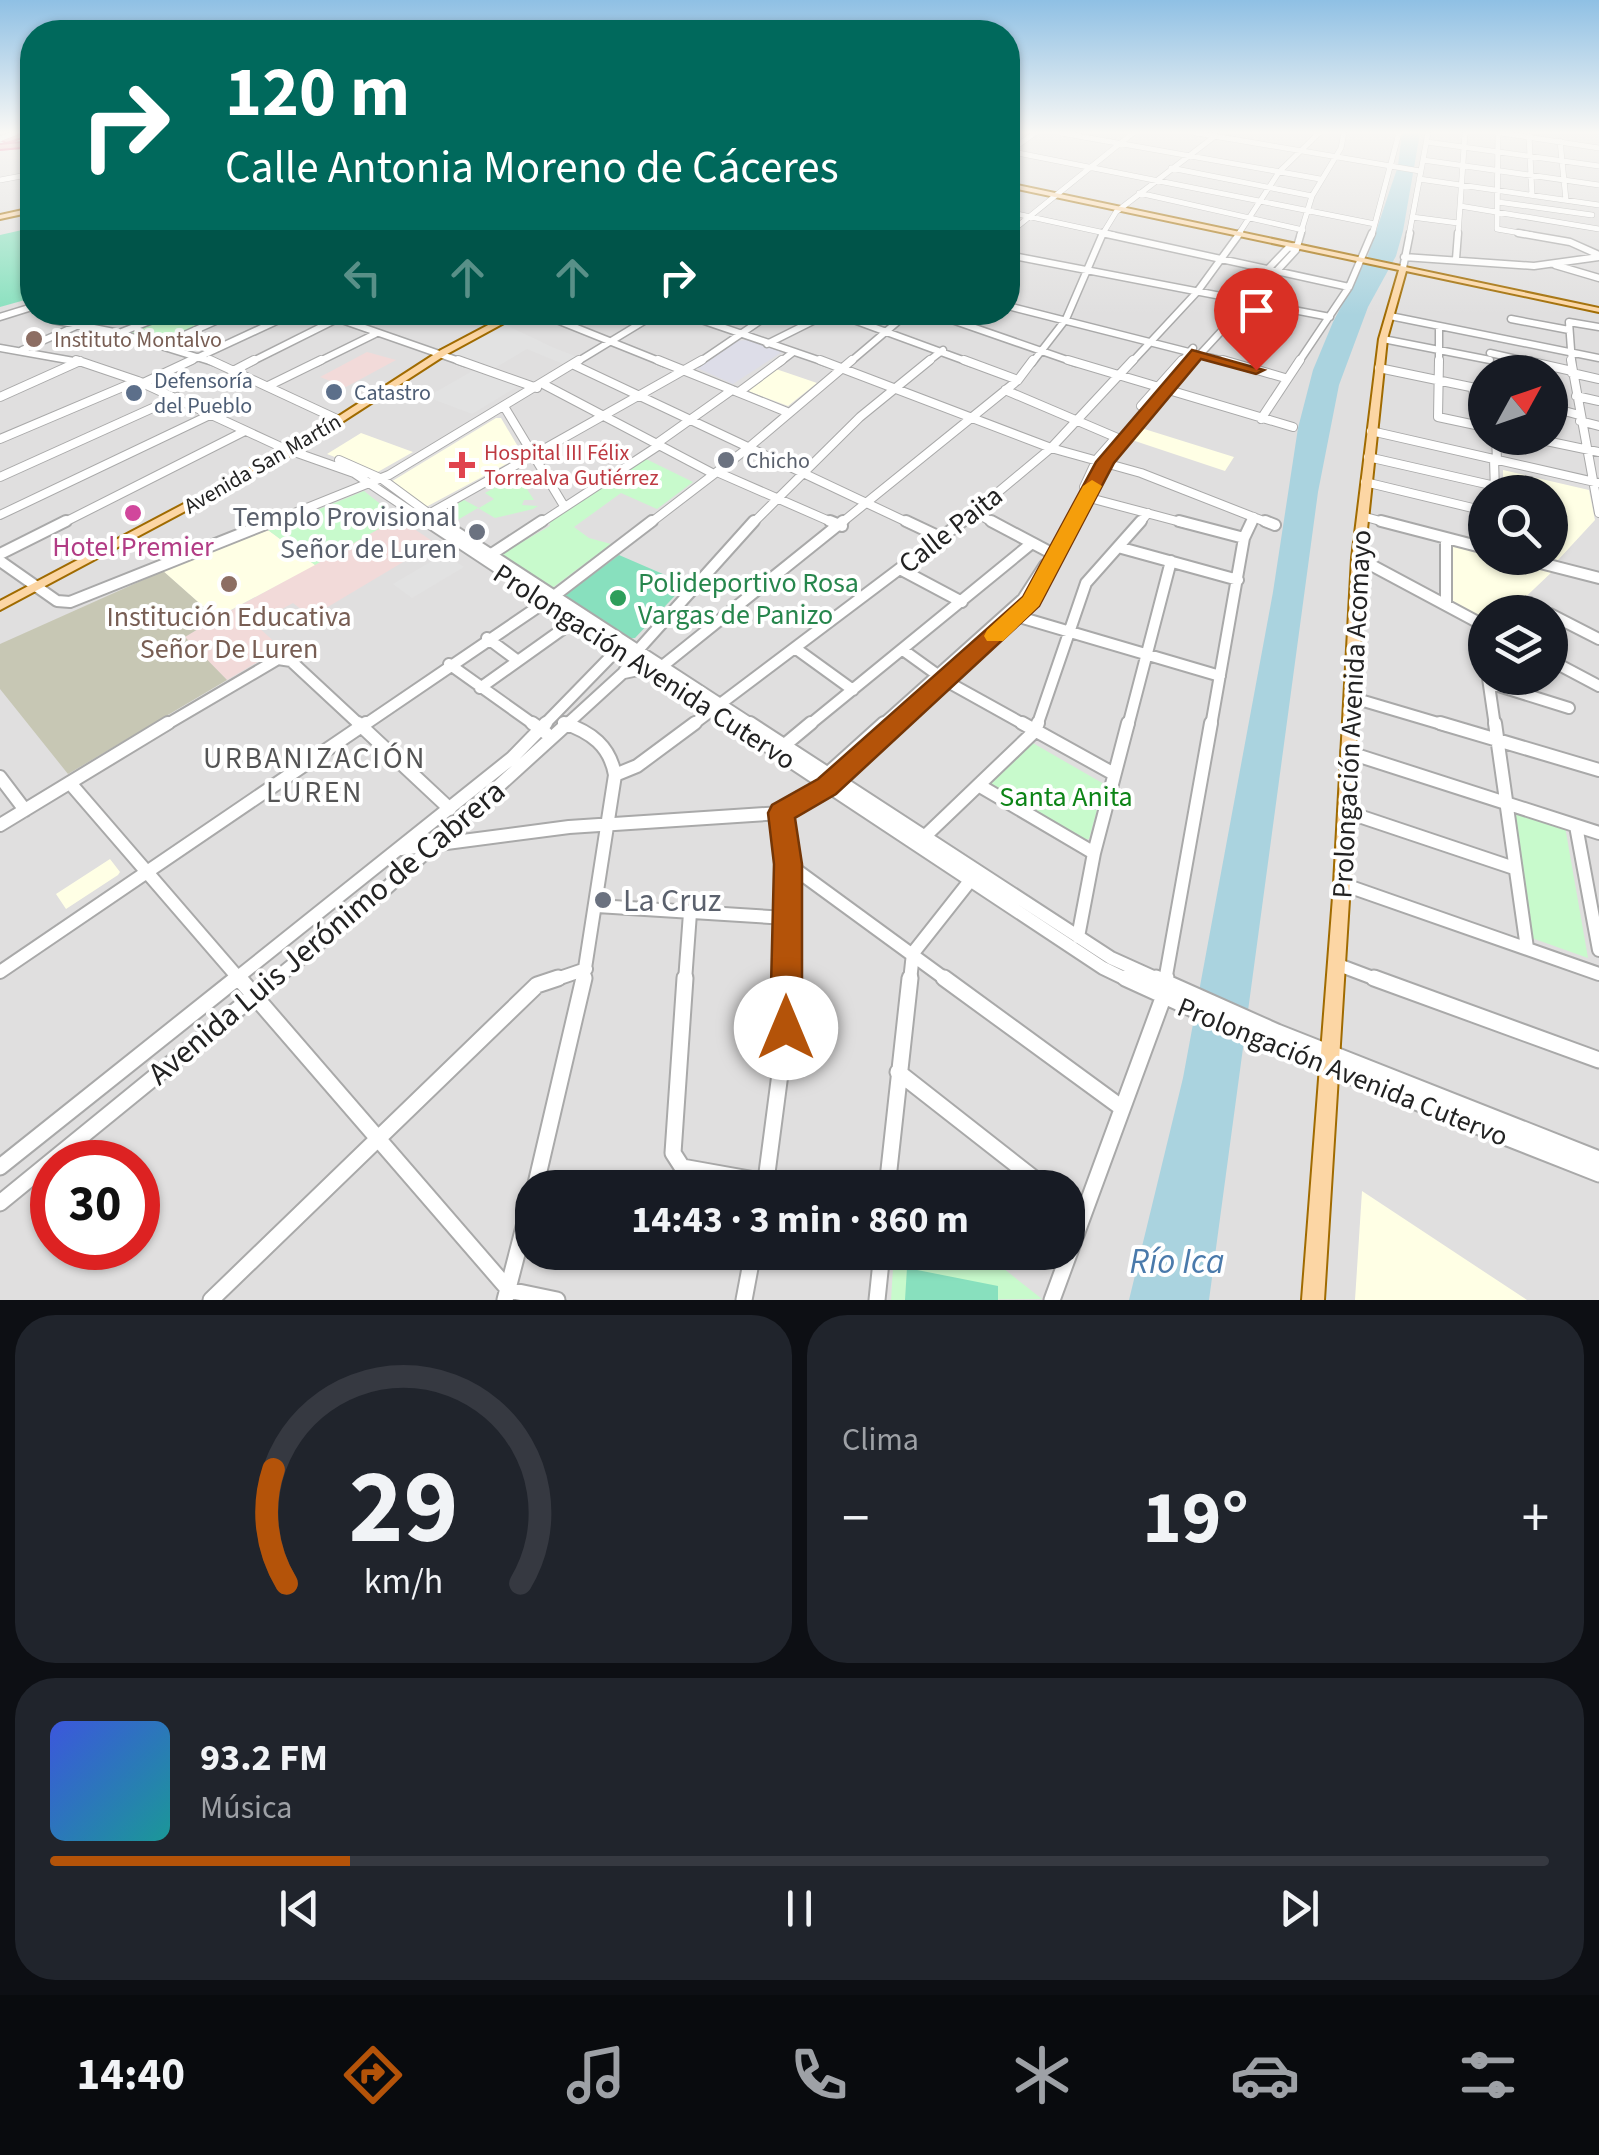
<!DOCTYPE html>
<html lang="es">
<head>
<meta charset="utf-8">
<style>
	:root { --surface:#171b24; --page:#20242c; --text:#f1f3f6; --muted:#9ea1a6; --line:#363941; --accent:#b45309 }
	body { margin:0; font-family:"Source Sans 3",sans-serif; background:var(--page); color:var(--text); height:100vh; display:flex; flex-direction:column; font-size:38px; white-space:nowrap }
	* { box-sizing:border-box; margin:0 }
	p { font-size:32px; color:var(--muted) }
	.icon { flex:none; width:55px; height:55px; fill:none; stroke:currentColor; stroke-width:2; stroke-linecap:round; stroke-linejoin:round }
	.map { position:relative; height:1300px; overflow:hidden }
	.side { display:flex; flex-direction:column; gap:15px; padding:15px; background:#0d0f14; flex:1 }
	.side>* { flex:none }
	.top-card { position:absolute; left:20px; top:20px; width:1000px; height:305px; border-radius:40px; box-shadow:0 2px 8px #0004; background:#00695c; color:#fff; overflow:hidden }
	.needle { width:65px; rotate:50deg }
	.fabs { position:absolute; left:1468px; top:355px; display:grid; gap:20px }
	.fabs a { display:grid; place-items:center; width:100px; height:100px; border-radius:50%; background:var(--surface); box-shadow:0 2px 8px #0004; font-size:50px }
	.speed { position:absolute; left:30px; top:1140px; display:flex; gap:20px; font-size:50px; font-weight:700; text-align:center }
	.speed>* { display:grid; place-content:center; width:130px; height:130px; border-radius:50%; background:var(--surface); box-shadow:0 2px 8px #0004; line-height:1 }
	.speed .limit { border:15px solid #d22; background:#fff; color:#111 }
	.pin { position:absolute; display:grid; place-items:center; width:85px; height:85px; color:#fff; margin:-102px -42px; border-radius:50% 50% 50% 0; rotate:-45deg; box-shadow:0 0 10px #0007 }
	.pin .icon { rotate:45deg }
	.me { position:absolute; width:110px; margin:-55px; rotate:0deg; stroke-linejoin:round; filter:drop-shadow(0 0 8px #0008) }
	.turn { display:flex; align-items:center; gap:35px; height:210px; padding:0 40px; font-size:45px }
	.turn .icon { width:130px; height:130px; stroke-width:2.5 }
	.turn b { display:block; font-size:70px; line-height:85px }
	.lanes { display:flex; align-items:center; height:95px; padding:0 40px; background:#0003; justify-content:center; gap:50px; direction:ltr }
	.lanes .off { opacity:.35 }
	.big { font-size:75px; font-weight:700; line-height:1.1 }
	.side .widget { flex:1; display:flex; flex-direction:column; justify-content:center; gap:15px; min-width:0; padding:0 35px; border-radius:40px; background:var(--page) }
	.side .dial { align-items:center; gap:0 }
	.dial svg { height:260px; overflow:visible; fill:none; stroke:var(--line); stroke-width:7; stroke-linecap:round; text-anchor:middle }
	.dial text { fill:var(--text); stroke:none }
	.song { display:flex; align-items:center; gap:30px }
	.cover { width:120px; height:120px; border-radius:15px; background:linear-gradient(135deg,hsl(230 70% 55%),hsl(180 70% 35%)) }
	.played { height:10px; border-radius:5px; background:linear-gradient(90deg,var(--accent) 20%,var(--line) 20%) }
	.keys { display:flex; justify-content:space-around; direction:ltr }
	.heat { display:flex; justify-content:space-between; align-items:center; font-size:55px; direction:ltr }
	.side .tiles { flex:1; display:grid; gap:15px; grid-template-columns:1fr 1fr }
	.widget:last-child { grid-column:span 2 }
	.trip { position:absolute; left:515px; top:1170px; width:570px; height:100px; border-radius:40px; background:var(--surface); box-shadow:0 2px 8px #0004; font-weight:700; line-height:100px; text-align:center }
	.dock { display:flex; height:160px; justify-content:space-around; align-items:center; background:#090b0e; color:var(--muted) }
	.dock .icon { width:70px; height:70px }
	.dock .active { color:var(--accent) }
	.dock b { font-size:45px; color:var(--text) }
	.map>svg:first-child { display:block }
</style>
</head>
<body>
<div class="map">
<svg width="1599" height="1300" viewBox="0 0 1599 1300">
	<rect width="100%" height="100%" fill="#f2efe9"/>
	<path fill="#e0dfdf" fill-rule="evenodd" d="M0,133H32V312H1008V133H1599V1300H0ZM1485,372H1550V438H1485ZM1485,492H1550V558H1485ZM1485,612H1550V678H1485ZM52,1162H138V1248H52ZM532,1188H1068V1252H532Z"/>
	<path fill="#f2dad9" d="M367,352L396,360L346,387L320,377Z
		M398,518L435,543L311,617L293,603L255,624L281,648L227,680L184,637Z"/>
	<path fill="#ffffe5" d="M776,369L817,383L788,406L748,391Z
		M496,418H501L523,455L426,507L389,483Z
		M1138,427L1234,457L1225,471L1129,439Z
		M361,433L413,452L376,473L327,454Z
		M1503,470L1589,490L1595,520L1558,560L1547,558H1550V492H1503Z
		M268,530L315,565L216,618L163,571Z
		M1453,544L1485,551V558H1511L1555,569L1510,612H1485V621L1453,604Z
		M110,859L120,872L118,875L66,909L56,894Z
		M1362,1191L1527,1300H1355Z"/>
	<path fill="#c7c7b4" d="M163,571L216,618L185,637L227,680L68,774L0,689V644Z"/>
	<path fill="#c8facc" d="M179,313H231L162,343L124,333Z
		M644,458L693,482L657,509L621,493L574,527L589,538L611,544L551,589L499,555L550,526L549,521Z
		M518,475L534,500H524L522,505L538,506L533,509L495,518L478,508L449,525L435,516L464,500L479,508L494,499L485,493Z
		M364,491L398,518L315,565L268,530Z
		M1031,742L1104,784L1089,839L1084,840L990,785Z
		M1509,804L1564,821L1588,958L1526,936Z
		M894,1252L984,1253L1042,1299L891,1300Z"/>
	<path fill="#88e0be" d="M31,228L32,298L0,307V235Z
		M619,555L686,584L635,638L624,639L564,601V596Z
		M907,1268L998,1286V1300H905Z"/>
	<path fill="#e2e2e2" d="M504,324L552,347L580,358L568,366L527,349L493,369L450,353Z
		M474,370L520,385L472,414L427,397Z
		M444,554L464,567L412,598L393,584Z"/>
	<path fill="#dddde8" d="M748,340L782,352L733,384L695,367L733,341Z"/>
	<path fill="#aad3df" d="M1402,133H1420L1403,231L1396,256L1368,307L1339,385L1318,492L1209,1300H1129L1183,1078L1273,592L1298,428L1313,370L1333,322L1367,258L1398,166Z"/>
	<g fill="none" stroke-linecap="round" stroke-linejoin="round">
		<g stroke="#a9a9a9" stroke-width="6">
			<path id="minor-far5" d="M1061,133L1320,179
				M1196,133L1420,171
				M1498,133L1497,229L1532,235
				M1501,133L1599,148
				M1529,136L1532,195
				M0,139L15,133
				M1560,141L1566,200
				M1427,142L1599,166
				M1008,151L1375,224
				M1008,152L1035,133
				M1423,160L1599,185
				M1171,168L1312,196
				M1419,179L1599,205
				M0,180L32,174
				M1139,193L1303,230
				M1498,202L1592,215
				M1460,206L1599,229
				M1008,212L1114,235
				M1412,217L1458,223
				M1008,234L1133,133
				M1102,235L1116,212L1215,136
				M1238,235L1279,172L1319,133
				M1300,235L1312,196L1341,148L1344,133
				M1372,235L1399,133
				M1409,235L1428,133
				M1458,235L1465,133"/>
		</g>
		<g stroke="#a9a9a9" stroke-width="9">
			<path id="minor-far4" d="M1102,233L1349,287
				M1518,233L1570,242L1599,255
				M1008,255L1330,317
				M1404,257L1534,266L1599,257
				M1456,259L1458,233
				M1555,265L1599,278
				M1403,268L1410,233
				M1246,292L1288,248L1296,246
				M1008,306L1232,363
				M38,312L53,320L119,333L216,363
				M319,312L465,363
				M537,312L664,363
				M678,312L827,363
				M832,312L971,363
				M929,312L1076,363
				M1390,316L1599,358
				M0,317L32,307
				M1511,319L1569,330
				M119,333L173,312
				M1383,339L1490,360
				M164,344L236,312
				M767,344L831,312
				M0,348L85,363
				M22,350L108,312
				M1490,353L1535,363
				M76,363L80,361
				M186,363L296,312
				M249,363L351,312
				M316,363L375,334
				M575,363L659,312
				M698,363L773,312
				M779,363L792,353
				M849,363L909,312
				M926,363L943,350
				M1032,363L1066,319L1103,233
				M1131,363L1197,292L1240,233
				M1180,363L1193,348
				M1192,363L1296,250L1301,233
				M1298,363L1349,287L1372,233
				M1439,363V326
				M1572,363L1569,322L1599,327"/>
		</g>
		<g stroke="#a9a9a9" stroke-width="10">
			<path id="minor-far3" d="M76,360L138,381L283,448L354,473L430,524
				M210,360L339,420
				M458,360L537,388
				M658,360L787,412
				M820,360L1051,448L1141,473L1271,524
				M964,360L1018,380
				M1068,360L1293,427
				M1223,360L1285,378
				M1439,360L1438,417L1485,427
				M1523,360L1572,371
				M1571,360L1599,513
				M574,365L911,524
				M1379,368L1485,390
				M233,371L254,360
				M1572,373L1599,379
				M143,383L192,360
				M543,384L712,473
				M268,386L321,360
				M1473,388L1475,407
				M1005,390L1120,439
				M739,392L782,360
				M1576,396L1599,401
				M0,397L80,361
				M1141,406L1182,360
				M1550,407L1579,415
				M505,408L564,506
				M1261,419L1300,360
				M1580,421L1599,426
				M1371,431L1599,483
				M1496,438L1497,460
				M1532,438L1599,452
				M0,439L137,381
				M656,444L732,390
				M1368,457L1495,486
				M1494,459L1495,492
				M339,460L382,479L443,524
				M717,472L836,524
				M0,477L177,397
				M1365,482L1485,511
				M1084,487L1097,459L1112,442
				M1086,497L1188,524
				M974,512L996,524
				M0,515L212,414
				M427,515L702,360
				M1362,516L1391,524
				M61,524L245,431
				M267,524L389,475L579,360
				M539,524L658,446
				M649,524L748,448L852,360
				M752,524L860,417L930,360
				M840,524L1018,380L1033,360
				M960,524L1051,448L1133,360
				M1074,524L1117,444L1194,360
				M1139,524L1148,513
				M1251,524L1254,517"/>
		</g>
		<g stroke="#a9a9a9" stroke-width="14">
			<path id="minor-far2" d="M427,521L737,726
				M439,521L754,726
				M830,521L842,526
				M906,521L942,538
				M991,521L1057,556
				M1179,521L1244,538
				M1265,521L1275,525
				M1381,521L1485,548
				M1446,539V605
				M1118,547L1238,580
				M0,554L66,521
				M487,557L542,521
				M1358,558L1485,626
				M1521,558L1599,578
				M0,561L57,601L70,602L273,521
				M900,569L962,602
				M1550,614L1599,639
				M1016,616L1220,676
				M487,638L518,661
				M795,648L853,690
				M903,650L946,681L1027,726
				M1550,660L1599,686
				M449,664L536,726
				M624,673L643,669L655,672L843,521
				M1488,678L1495,726
				M1489,683L1569,708
				M480,688L574,621
				M1350,697L1448,726
				M563,723L572,726
				M164,726L278,659L291,661L361,726
				M363,726L554,596L652,521
				M543,726L619,648
				M565,726L623,673L639,649L754,521
				M691,726L963,521
				M808,726L1032,543
				M881,726L1023,599L1045,565
				M894,726L1032,601L1075,521
				M1037,726L1086,583L1141,521
				M1128,726L1171,561
				M1211,726L1244,538L1252,521"/>
		</g>
		<g stroke="#a9a9a9" stroke-width="16">
			<path id="minor-far1" d="M358,723L450,809
				M532,723L546,733
				M564,723C591,732 610,746 615,775L583,981
				M733,723L1103,968L1130,981
				M750,723L1111,958L1162,981
				M1022,723L1114,774
				M1440,723L1599,770
				M1495,723L1527,948
				M781,748L811,723
				M1347,752L1599,833
				M615,775L637,766L695,723
				M0,777L25,810
				M824,777L884,723
				M70,783L241,981
				M980,786L1094,853
				M1344,811L1514,868
				M781,813L788,864L787,981
				M0,825L168,723
				M1576,826L1599,950
				M920,841L1035,731L1038,723
				M401,849L569,827L781,813L827,786L896,723
				M788,864L948,981
				M1342,884L1599,974
				M597,906L786,918
				M1078,937L1094,853L1128,723
				M1336,964L1381,981
				M0,972L366,723
				M233,981L512,758L546,723
				M273,981L381,893L568,723
				M551,981L586,969
				M685,981L690,913
				M910,981L913,953L973,877
				M1165,981L1211,723"/>
		</g>
		<g stroke="#a9a9a9" stroke-width="19">
			<path id="minor" d="M239,978L509,1290L557,1300
				M685,978L673,1153L682,1167L766,1182
				M944,978L1122,1108
				M1125,978L1276,1047L1599,1174
				M1156,978L1277,1032L1599,1159
				M1374,978L1599,1060
				M1165,983L1166,978
				M898,1072L1046,1188
				M0,1167L237,978
				M535,1188L584,978
				M765,1188L786,1028L787,978
				M887,1188L910,978
				M0,1203L276,978
				M1068,1205L1082,1216
				M211,1300L537,985L558,978
				M505,1300L532,1196
				M744,1300L753,1252
				M877,1300L882,1252
				M1052,1300L1163,998"/>
		</g>
		<g stroke="#a06b00" stroke-width="4">
			<path id="major" d="M1008,183L1599,308V312L1406,271L1387,339L1364,558L1350,884L1324,1300H1302L1334,884L1352,558L1379,339L1399,270L1008,187Z
				M32,208V212L0,219V215Z
				M513,312H524L447,354L294,453L0,610V601L288,449L441,350Z"/>
		</g>
		<g stroke="#dc2a67" stroke-width="4">
			<path id="highway" d="M26,133H32V134L6,142L3,140Z
				M32,142V146L0,149V145Z"/>
		</g>
		<use href="#minor-far5" stroke="#fff" stroke-width="5"/>
		<use href="#minor-far4" stroke="#fff" stroke-width="6"/>
		<use href="#minor-far3" stroke="#fff" stroke-width="8"/>
		<use href="#minor-far2" stroke="#fff" stroke-width="10"/>
		<use href="#minor-far1" stroke="#fff" stroke-width="12"/>
		<use href="#minor" stroke="#fff" stroke-width="15"/>
		<use href="#major" fill="#fcd6a4" fill-rule="evenodd"/>
		<use href="#highway" fill="#e892a2" fill-rule="evenodd"/>
	</g>
	<linearGradient id="sky" x2="0" y2="1"><stop stop-color="#8fc0e4"/><stop offset="0.42" stop-color="#f9f8f5"/><stop offset="1" stop-color="#f9f8f5" stop-opacity="0"/></linearGradient>
	<rect width="1599" height="315" fill="url(#sky)"/>
	<path fill="#b45309" stroke="#753606" stroke-width="2.5" d="M1192,350L1264,370L1256,374L1201,359L1114,463L1039,606L836,794L795,818L802,864V1028L797,1040L786,1044L774,1040L770,1028L774,864L768,813L772,805L818,779L1023,597L1096,462Z"/>
	<path fill="#f59e0b" d="M1092,480L1102,486L1039,606L1003,641H987L984,636L987,630L1023,597L1083,486Z"/>
	<g fill="#8d6e63" stroke="#fff" stroke-width="4">
		<circle cx="34" cy="339" r="10"/>
		<circle cx="229" cy="584" r="10"/>
	</g>
	<g fill="#5c6f8a" stroke="#fff" stroke-width="4">
		<circle cx="334" cy="392" r="10"/>
		<circle cx="134" cy="393" r="10"/>
	</g>
	<g fill="#6b7280" stroke="#fff" stroke-width="4">
		<circle cx="726" cy="460" r="10"/>
		<circle cx="477" cy="532" r="10"/>
		<circle cx="603" cy="900" r="10"/>
	</g>
	<path fill="#e0444e" stroke="#fff" stroke-width="4" d="M457 450h10v10h10v10h-10v10h-10v-10h-10v-10h10z"/>
	<circle fill="#d1479c" stroke="#fff" stroke-width="4" cx="133" cy="513" r="10"/>
	<circle fill="#2e9e5b" stroke="#fff" stroke-width="4" cx="618" cy="598" r="10"/>
	<g text-anchor="middle" stroke-width="8" stroke-linejoin="round" paint-order="stroke">
		<g font-size="22" fill="#785e54" stroke="#fff" text-anchor="start">
			<text x="54" y="347">Instituto Montalvo</text>
		</g>
		<g font-size="22" fill="#4e5e75" stroke="#fff" text-anchor="start">
			<text x="154" y="388">Defensoría<tspan x="154" dy="25">del Pueblo</tspan></text>
			<text x="354" y="400">Catastro</text>
		</g>
		<g font-size="22" fill="#be3a42" stroke="#fff" text-anchor="start">
			<text x="484" y="460">Hospital III Félix<tspan x="484" dy="25">Torrealva Gutiérrez</tspan></text>
		</g>
		<g font-size="22" fill="#5b616d" stroke="#fff" text-anchor="start">
			<text x="746" y="468">Chicho</text>
		</g>
		<g font-size="22" fill="#222" stroke="#fff">
			<text transform="translate(262 463) rotate(-30)" y="8">Avenida San Martín</text>
		</g>
		<g font-size="28" fill="#5b616d" stroke="#fff" text-anchor="end">
			<text x="457" y="526">Templo Provisional<tspan x="457" dy="32">Señor de Luren</tspan></text>
		</g>
		<g font-size="28" fill="#222" stroke="#fff">
			<text transform="translate(950 529) rotate(-38)" y="10">Calle Paita</text>
			<text transform="translate(645 666) rotate(33)" y="10">Prolongación Avenida Cutervo</text>
			<text transform="translate(1351 714) rotate(-87)" y="10">Prolongación Avenida Acomayo</text>
			<text transform="translate(1343 1071) rotate(22)" y="10">Prolongación Avenida Cutervo</text>
		</g>
		<g font-size="28" fill="#b23c85" stroke="#fff">
			<text x="133" y="556">Hotel Premier</text>
		</g>
		<g font-size="28" fill="#27864d" stroke="#fff" text-anchor="start">
			<text x="638" y="592">Polideportivo Rosa<tspan x="638" dy="32">Vargas de Panizo</tspan></text>
		</g>
		<g font-size="28" fill="#785e54" stroke="#fff">
			<text x="229" y="626">Institución Educativa<tspan x="229" dy="32">Señor De Luren</tspan></text>
		</g>
		<g font-size="28" fill="#0c8416" stroke="#fff">
			<text x="1066" y="806">Santa Anita</text>
		</g>
		<g font-size="30" letter-spacing="2.5" fill="#555" stroke="#fff">
			<text x="315" y="768">URBANIZACIÓN<tspan x="315" dy="34">LUREN</tspan></text>
		</g>
		<g font-size="32" fill="#5b616d" stroke="#fff" text-anchor="start">
			<text x="623" y="911">La Cruz</text>
		</g>
		<g font-size="32" fill="#222" stroke="#fff">
			<text transform="translate(326 932) rotate(-40)" y="11">Avenida Luis Jerónimo de Cabrera</text>
		</g>
		<g font-size="35" font-style="italic" fill="#4a7aab" stroke="#fff">
			<text x="1177" y="1273">Río Ica</text>
		</g>
	</g>
</svg>
<div class="fabs">
<a><svg class="needle" viewBox="-14 -14 28 28"><path d="M0-13l5 13h-10z" fill="#e53935"/><path d="M0 13l5-13h-10z" fill="#9ea1a6"/></svg></a>
<a><svg class="icon" aria-label="search" viewBox="0 0 24 24"><circle cx="10" cy="10" r="6"/><path d="M15 15l6 6"/></svg></a>
<a><svg class="icon" aria-label="layers" viewBox="0 0 24 24"><path d="M12 4l9 5-9 5-9-5zM3 14l9 5 9-5"/></svg></a>
</div>
<div class="speed"><div class="limit">30</div></div>
<div class="pin" style="left:1256px;top:370px;background:#d93025"><svg class="icon" aria-label="arrive" viewBox="0 0 24 24"><path d="M6 21V4h12l-3 4 3 4H6"/></svg></div>
<svg class="me" style="left:786px;top:1028px" viewBox="-20 -20 40 40"><circle r="19" fill="#fff"/><path d="M0-13L10 11 0 6-10 11z" fill="#b45309"/></svg>
<div class="trip">14:43 · 3 min · 860 m</div>
<div class="top-card">
<div class="turn"><svg class="icon" aria-label="right" viewBox="0 0 24 24"><path d="M7 20v-9h11M14 6l5 5-5 5"/></svg><div><b>120 m</b>Calle Antonia Moreno de Cáceres</div></div>
<div class="lanes"><svg class="icon off" aria-label="left" viewBox="0 0 24 24"><path d="M17 20v-9H6M10 6l-5 5 5 5"/></svg><svg class="icon off" aria-label="ahead" viewBox="0 0 24 24"><path d="M12 20V5M6 11l6-6 6 6"/></svg><svg class="icon off" aria-label="ahead" viewBox="0 0 24 24"><path d="M12 20V5M6 11l6-6 6 6"/></svg><svg class="icon" aria-label="right" viewBox="0 0 24 24"><path d="M7 20v-9h11M14 6l5 5-5 5"/></svg></div>
</div>
</div>
<section class="side">
<div class="tiles">
<div class="widget dial"><svg viewBox="0 0 100 80">
<path d="M14 69A42 42 0 1 1 86 69"/>
<path d="M14 69A42 42 0 0 1 10 34" stroke="#b45309"/>
<text x="50" y="56" font-size="32" font-weight="700">29</text>
<text x="50" y="72" font-size="11">km/h</text>
</svg></div>
<div class="widget"><p>Clima</p>
<div class="heat"><a>−</a><b class="big">19°</b><a>+</a></div>
</div>
<div class="widget">
<div class="song"><i class="cover"></i><div><b>93.2 FM</b><p>Música</p></div></div>
<div class="played"></div>
<div class="keys"><svg class="icon" aria-label="previous" viewBox="0 0 24 24"><path d="M18 5L8 12l10 7zM5 5v14"/></svg><svg class="icon" aria-label="pause" viewBox="0 0 24 24"><path d="M8 5v14M16 5v14"/></svg><svg class="icon" aria-label="next" viewBox="0 0 24 24"><path d="M6 5l10 7-10 7zM19 5v14"/></svg></div>
</div>
</div>
</section>
<nav class="dock">
<b>14:40</b>
<svg class="icon active" aria-label="directions" viewBox="0 0 24 24"><path d="M12 3l9 9-9 9-9-9zM9 14v-3h6M13 9l2 2-2 2"/></svg>
<svg class="icon" aria-label="music" viewBox="0 0 24 24"><path d="M9 18V5l10-2v13"/><circle cx="6" cy="18" r="3"/><circle cx="16" cy="16" r="3"/></svg>
<svg class="icon" aria-label="phone" viewBox="0 0 24 24"><path d="M5 4h4l2 5-3 2q2 4 5 5l2-3 5 2v4C11 20 4 13 5 4z"/></svg>
<svg class="icon" aria-label="climate" viewBox="0 0 24 24"><path d="M12 3v18M4 7l16 10M4 17L20 7"/></svg>
<svg class="icon" aria-label="car" viewBox="0 0 24 24"><path d="M5 17H2v-5l4-1 3-4h7l3 4 3 1v5h-3M9 17h6M6 11h13"/><circle cx="7" cy="17" r="2"/><circle cx="17" cy="17" r="2"/></svg>
<svg class="icon" aria-label="filters" viewBox="0 0 24 24"><path d="M4 7h16M4 17h16"/><circle cx="9" cy="7" r="2"/><circle cx="15" cy="17" r="2"/></svg>
</nav>
</body>
</html>
